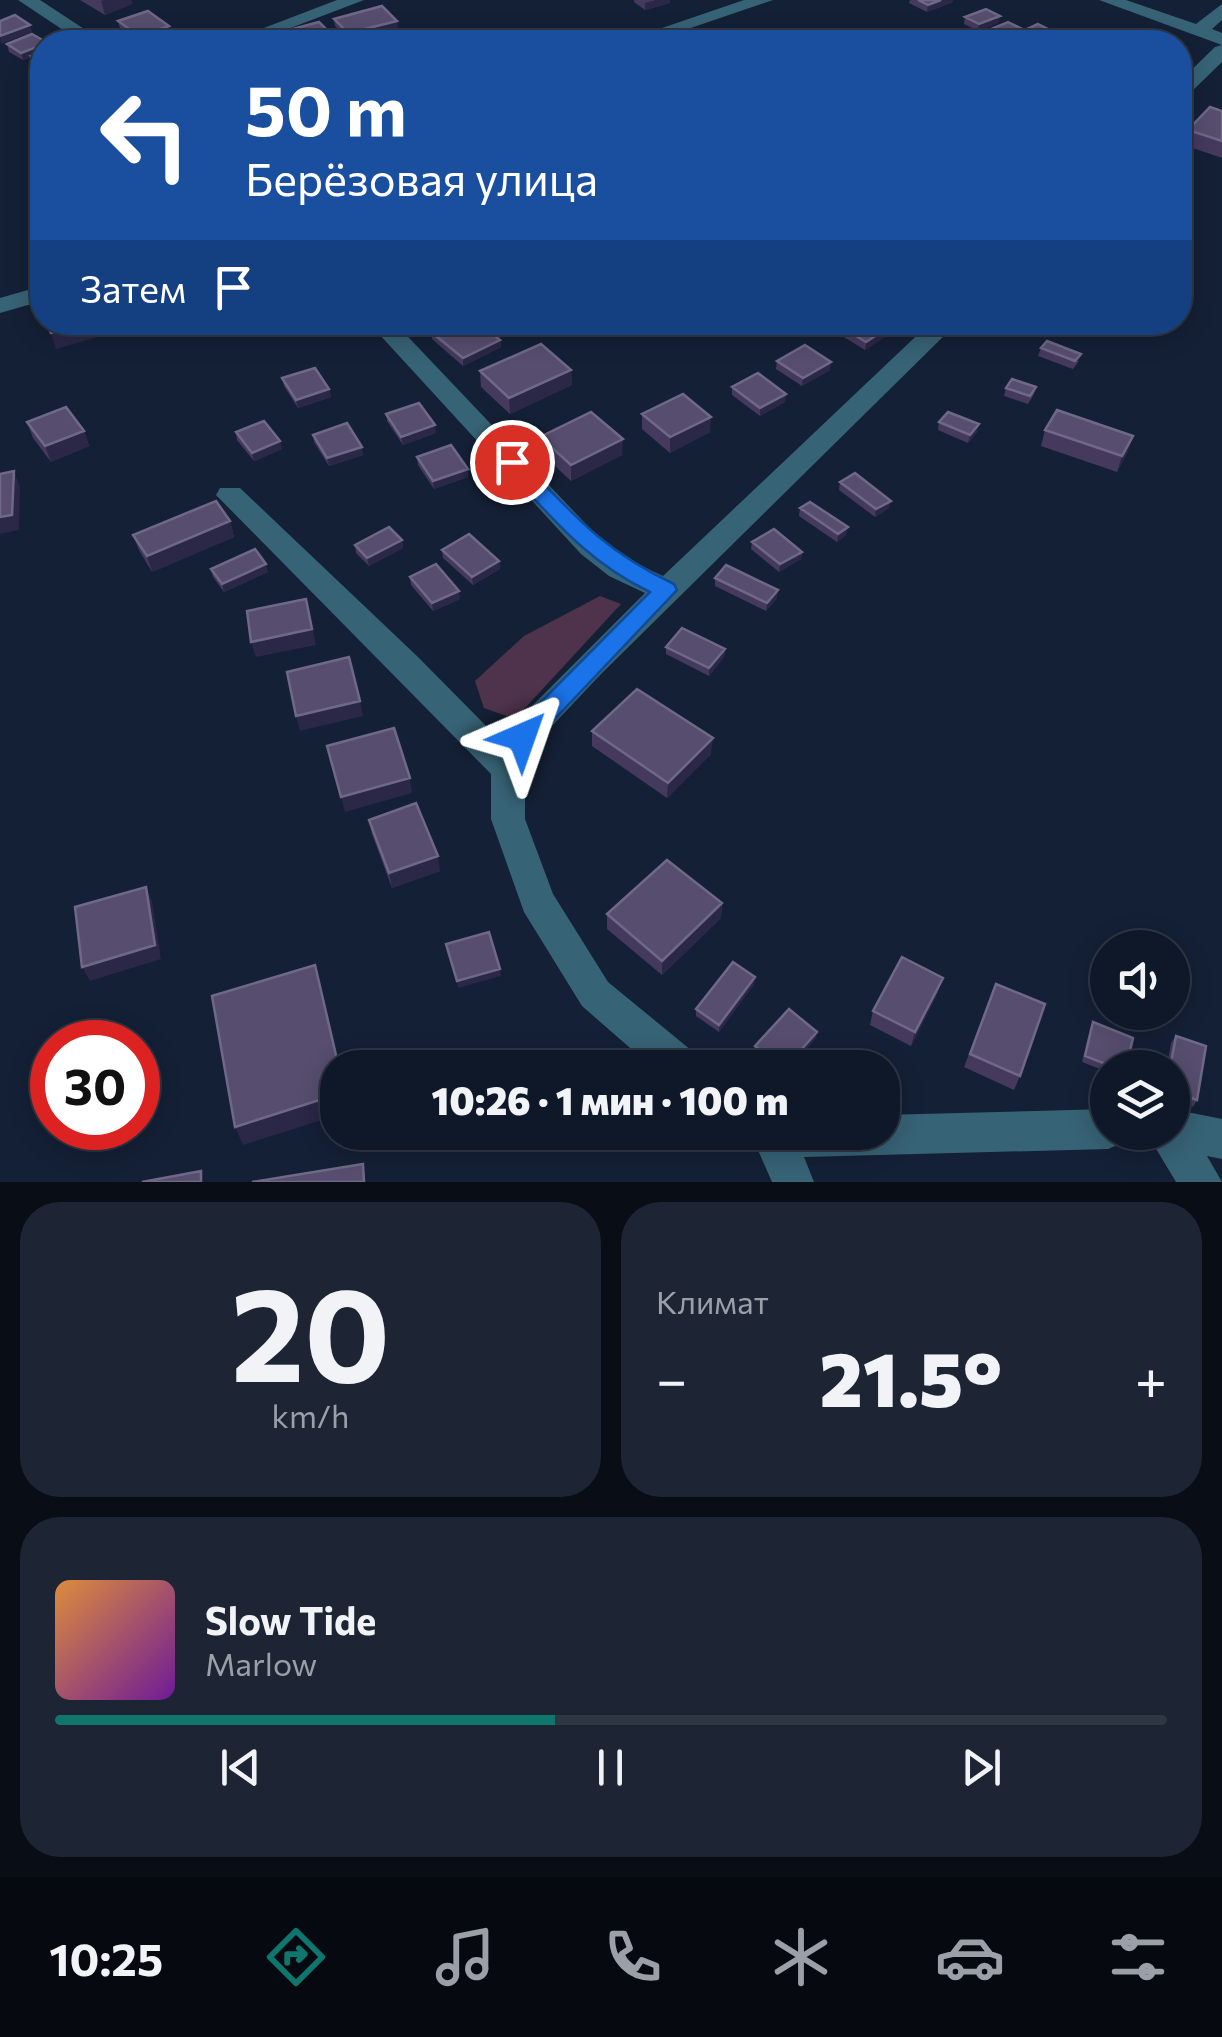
<!DOCTYPE html>
<html lang="ru">
<head>
<meta charset="utf-8">
<style>
	:root { --surface:#0f1828; --page:#1d2534; --text:#f1f3f6; --muted:#9ba0a8; --line:#2f3745; --accent:#0f766e }
	body { margin:0; font-family:Commissioner,sans-serif; background:var(--page); color:var(--text); height:100vh; display:flex; flex-direction:column; font-size:38px; white-space:nowrap }
	* { box-sizing:border-box; margin:0 }
	p { font-size:32px; color:var(--muted) }
	.icon { flex:none; width:55px; height:55px; fill:none; stroke:currentColor; stroke-width:2; stroke-linecap:round; stroke-linejoin:round }
	.map { position:relative; height:1182px; overflow:hidden }
	.side { display:flex; flex-direction:column; gap:20px; padding:20px; background:#080d16; flex:1 }
	.side>* { flex:none }
	.hud { position:absolute; left:30px; top:30px; width:1162px; height:305px; border-radius:40px; box-shadow:0 5px 25px #0003,0 0 0 2px var(--line); background:#1a4fa0; color:#fff; overflow:hidden }
	.buttons { position:absolute; left:1090px; top:930px; display:grid; gap:20px }
	.buttons a { display:grid; place-items:center; width:100px; height:100px; border-radius:50%; background:var(--surface); box-shadow:0 5px 25px #0003,0 0 0 2px var(--line); font-size:50px }
	.speed { position:absolute; left:30px; top:1020px; display:flex; gap:20px; font-size:50px; font-weight:700; text-align:center }
	.speed>* { display:grid; place-content:center; width:130px; height:130px; border-radius:50%; background:var(--surface); box-shadow:0 5px 25px #0003,0 0 0 2px var(--line); line-height:1 }
	.speed .limit { border:15px solid #d22; background:#fff; color:#111 }
	.pin { position:absolute; display:grid; place-items:center; width:85px; height:85px; color:#fff; margin:-42px; border:5px solid #fff; border-radius:50%; box-shadow:0 2px 10px #0007 }
	.me { position:absolute; width:110px; margin:-55px; rotate:43deg; stroke-linejoin:round; filter:drop-shadow(0 0 8px #0008) }
	.turn { display:flex; align-items:center; gap:35px; height:210px; padding:0 50px; font-size:45px }
	.turn .icon { width:130px; height:130px; stroke-width:2.5 }
	.turn b { display:block; font-size:70px; line-height:85px }
	.then { display:flex; align-items:center; height:95px; padding:0 50px; background:#0003; gap:20px; font-size:38px }
	.big { font-size:75px; font-weight:800; line-height:1.1 }
	.side .widget { flex:1; display:flex; flex-direction:column; justify-content:center; gap:15px; min-width:0; padding:0 35px; border-radius:40px; background:var(--page) }
	.side .dial { align-items:center; gap:0 }
	.dial b { font-size:130px; line-height:1 }
	.song { display:flex; align-items:center; gap:30px }
	.cover { width:120px; height:120px; border-radius:15px; background:linear-gradient(135deg,hsl(30 70% 55%),hsl(280 70% 35%)) }
	.played { height:10px; border-radius:5px; background:linear-gradient(90deg,var(--accent) 45%,var(--line) 45%) }
	.keys { display:flex; justify-content:space-around; direction:ltr }
	.heat { display:flex; justify-content:space-between; align-items:center; font-size:55px; direction:ltr }
	.side .tiles { flex:1; display:grid; gap:20px; grid-template-columns:1fr 1fr }
	.widget:last-child { grid-column:span 2 }
	.trip { position:absolute; left:320px; top:1050px; width:580px; height:100px; border-radius:40px; background:var(--surface); box-shadow:0 5px 25px #0003,0 0 0 2px var(--line); font-weight:800; line-height:100px; text-align:center }
	.dock { display:flex; height:160px; justify-content:space-around; align-items:center; background:#060a10; color:var(--muted) }
	.dock .icon { width:70px; height:70px }
	.dock .active { color:var(--accent) }
	.dock b { font-size:45px; color:var(--text) }
	.map>svg:first-child { display:block }
</style>
</head>
<body>
<div class="map">
<svg width="1222" height="1182" viewBox="0 0 1222 1182">
	<rect width="100%" height="100%" fill="#142036"/>
	<path fill="#4f334c" d="M600,596L621,604L515,719L484,708L475,681L524,636Z"/>
	<g fill="none" stroke-linecap="round" stroke-linejoin="round">
		<path fill="#376376" fill-rule="evenodd" d="M18,0H40L104,42H81Z
			M337,0H364L254,42H227Z
			M744,0H773L679,32L672,34L662,28Z
			M1099,0H1126L1196,24L1222,4V20L1212,29L1222,33V45Z
			M1222,45V62L1187,96L1180,98V81L1215,47Z
			M42,286V301L0,313V298Z
			M368,322H394L601,540L629,560L663,576L931,322H958L600,675L535,744L525,770V819L553,894L608,982L697,1055L702,1068H653L582,1006L524,912L491,819V774L216,495L220,488H240L418,657L503,743L510,728L645,593L609,576L581,554Z
			M1108,1109V1132H1127L1122,1143L1108,1149L804,1157L814,1182H772L750,1132H882V1115Z
			M1172,1109L1222,1119V1159L1207,1156L1222,1182H1176L1146,1132H1172Z"/>
	</g>
	<path fill="#453a5e" d="M80,0H131L132,4L105,15Z
		M634,0H670V3L645,10L634,2Z
		M910,0H953V2L927,12L909,3Z
		M1000,16L998,23L978,31L964,24L965,17Z
		M334,19L398,28L349,40L335,26Z
		M118,21L172,40L165,42H132L122,35Z
		M1022,29V31L1054,42H992L984,39L986,31Z
		M46,42L42,68L33,63L31,57L23,60L9,52L7,44Z
		M1222,111V158L1184,145L1188,130Z
		M840,326L891,333L865,350L839,334Z
		M431,332L500,340L501,347L463,366L432,339Z
		M1041,348L1079,361L1073,369L1038,356Z
		M777,361L830,370L802,386L776,369Z
		M571,370L572,385L510,414L481,387L480,371Z
		M282,378L329,389L331,397L298,408L284,386Z
		M732,387L785,402L760,416L732,395Z
		M1036,387L1034,394L1028,404L1004,396L1006,388Z
		M386,414L436,433L403,445L387,421Z
		M642,414L710,432L670,453L642,429Z
		M27,422L84,431L89,446L51,462L33,438Z
		M939,422L977,432L968,443L938,430Z
		M1045,430L1128,451L1117,472L1041,446Z
		M236,432L282,449L254,461L237,440Z
		M313,435L363,455L329,466L314,442Z
		M540,437L622,455L571,481L541,453Z
		M417,457L468,477L434,489L418,465Z
		M840,482L889,508L875,517L839,490Z
		M800,508L846,535L837,542L799,516Z
		M230,521L234,537L152,572L139,550L133,535Z
		M402,540L403,548L369,566L356,553L355,545Z
		M752,542L802,552L801,559L779,572L751,549Z
		M442,550L499,561L500,569L473,585L443,558Z
		M211,569L268,572L224,592L213,577Z
		M410,577L460,599L433,611L411,585Z
		M715,578L777,598L766,611L715,586Z
		M666,647L725,649L724,657L709,676L666,654Z
		M592,731L711,754L667,798L592,746Z
		M369,820L440,871L392,888L372,834Z
		M722,903L721,918L662,975L607,929V914Z
		M755,977L754,984L719,1032L696,1016V1009Z
		M996,984L1020,1076L1014,1090L964,1067Z
		M938,992L911,1046L870,1025L873,1011Z
		M1093,1022L1126,1068H1108V1072L1082,1062L1090,1029Z
		M817,1032L815,1039L790,1068H772L754,1053L755,1046Z
		M1176,1036L1197,1100L1193,1107L1172,1099V1068H1167L1171,1043Z"/>
	<path fill="#2a2747" d="M104,0H131L132,4L105,15L101,1Z
		M656,0H670V3L645,10V3Z
		M941,0H953V2L927,12L928,5Z
		M1000,16L998,23L978,31L979,24Z
		M397,21L398,28L349,40L348,33Z
		M30,25L32,32L1,44L0,36Z
		M169,26L172,40L165,42H141L139,36Z
		M1022,29L1021,36L1005,39L1004,42H999L1000,38Z
		M1056,33L1054,42H1034Z
		M42,45V53L23,60L21,53Z
		M88,322H93L98,337L56,349L51,333Z
		M892,325L891,333L865,350L866,342Z
		M500,340L501,347L463,366V358Z
		M831,362L830,370L802,386L803,378Z
		M571,370L572,385L510,414L509,398Z
		M329,389L331,397L298,408L296,400Z
		M786,394L785,402L760,416V408Z
		M711,417L710,432L670,453V437Z
		M979,424L977,432L968,443L970,435Z
		M435,425L436,433L403,445L401,437Z
		M84,431L89,446L51,462L45,446Z
		M1133,436L1128,451L1117,472L1122,456Z
		M623,439L622,455L571,481V465Z
		M280,441L282,449L254,461L252,453Z
		M362,447L363,455L329,466L327,458Z
		M468,469V477L434,489L433,481Z
		M14,471L20,487L19,530L0,534V517Z
		M891,501L889,508L875,517L876,509Z
		M230,521L234,537L152,572L147,556Z
		M848,527L846,535L837,542L838,534Z
		M402,540L403,548L369,566L367,558Z
		M802,552L801,559L779,572L780,564Z
		M499,561L500,569L473,585L472,577Z
		M266,564L268,572L224,592L222,584Z
		M778,590L777,598L766,611L767,603Z
		M459,591L460,599L433,611L432,603Z
		M306,599L316,645L256,657L251,642Z
		M725,649L724,657L709,676V668Z
		M360,701L363,716L300,731L296,716Z
		M713,738L711,754L667,798L668,783Z
		M410,778L412,793L345,812L341,797Z
		M438,856L440,871L392,888L389,873Z
		M146,887L152,901L161,959L90,981L82,967Z
		M722,903L721,918L662,975V961Z
		M315,965L321,986L340,1068H339Z
		M500,969L501,976L458,988L457,981Z
		M755,977L754,984L719,1032V1025Z
		M943,978L938,992L911,1046L915,1032Z
		M817,1032L815,1039L790,1068H785Z
		M338,1094V1115L243,1145L235,1127Z
		M574,1132H592L553,1147L552,1140Z"/>
	<path fill="#574e6f" stroke="#6f6886" stroke-width="2.5" d="M918,0H941L928,5Z
		M382,6L397,21L348,33L334,19Z
		M986,9L1000,16L979,24L965,17Z
		M148,11L169,26L139,36L118,21Z
		M15,15L30,25L0,36V21Z
		M319,22L336,39L324,42H283L274,34Z
		M1008,22L1022,29L1000,38L986,31Z
		M1038,24L1056,33L1034,42H1013L1005,39Z
		M32,34L46,42H42V45L21,53L7,44Z
		M42,51V60L39,61L31,56Z
		M1210,107L1222,111V141L1188,130Z
		M42,301V315L37,302Z
		M46,322H88L51,333Z
		M451,322H479L500,340L463,358L431,332Z
		M846,322H888L892,325L866,342L840,326Z
		M1047,341L1081,354L1075,361L1041,348Z
		M541,344L571,370L509,398L480,371Z
		M805,345L831,362L803,378L777,361Z
		M315,368L329,389L296,400L282,378Z
		M758,373L786,394L760,408L732,387Z
		M1012,379L1036,387L1030,396L1006,388Z
		M683,394L711,417L670,437L642,414Z
		M419,403L435,425L401,437L386,414Z
		M66,407L84,431L45,446L27,422Z
		M1057,410L1133,436L1122,456L1045,430Z
		M591,412L623,439L571,465L540,437Z
		M948,412L979,424L970,435L939,422Z
		M264,421L280,441L252,453L236,432Z
		M347,423L362,447L327,458L313,435Z
		M451,445L468,469L433,481L417,457Z
		M14,471L12,515L0,517V474Z
		M855,473L891,501L876,509L840,482Z
		M216,501L230,521L147,556L133,535Z
		M810,502L848,527L838,534L800,508Z
		M389,527L402,540L367,558L355,545Z
		M774,529L802,552L780,564L752,542Z
		M469,534L499,561L472,577L442,550Z
		M255,549L266,564L222,584L211,569Z
		M436,564L459,591L432,603L410,577Z
		M726,565L778,590L767,603L715,578Z
		M306,599L312,629L251,642L247,611Z
		M682,628L725,649L709,668L666,647Z
		M349,657L360,701L296,716L287,672Z
		M637,689L713,738L668,783L592,731Z
		M394,728L410,778L341,797L327,746Z
		M416,803L438,856L389,873L369,820Z
		M667,860L722,903L662,961L607,914Z
		M146,887L155,945L82,967L75,907Z
		M489,932L500,969L457,981L446,944Z
		M902,957L943,978L915,1032L873,1011Z
		M733,962L755,977L719,1025L696,1009Z
		M315,965L339,1068L338,1094L235,1127L212,996Z
		M996,984L1045,1004L1020,1076L970,1054Z
		M789,1009L817,1032L785,1068H782L755,1046Z
		M1093,1022L1133,1038L1126,1068H1116L1085,1056Z
		M1176,1036L1206,1046L1197,1100L1172,1091V1068H1170Z
		M550,1132H574L552,1140Z
		M363,1164L364,1182H252Z
		M201,1171V1182H142Z"/>
	<path fill="#1a73e8" stroke="#114b97" stroke-width="2.5" d="M512,455L519,458C573,514 602,550 674,584L677,590L531,744H513L510,737L513,730L650,592C587,562 552,518 505,467L502,462L505,458Z"/>
</svg>
<div class="buttons">
<a><svg class="icon" aria-label="sound" viewBox="0 0 24 24"><path d="M4 9h4l5-4v14l-5-4H4zM17 9q2 3 0 6"/></svg></a>
<a><svg class="icon" aria-label="layers" viewBox="0 0 24 24"><path d="M12 4l9 5-9 5-9-5zM3 14l9 5 9-5"/></svg></a>
</div>
<div class="speed"><div class="limit">30</div></div>
<div class="pin" style="left:512px;top:462px;background:#d93025"><svg class="icon" aria-label="arrive" viewBox="0 0 24 24"><path d="M6 21V4h12l-3 4 3 4H6"/></svg></div>
<svg class="me" style="left:522px;top:737px" viewBox="-20 -20 40 40"><path d="M0-17L14 15 0 8-14 15z" fill="#1a73e8" stroke="#fff" stroke-width="4"/></svg>
<div class="trip">10:26 · 1 мин · 100 m</div>
<div class="hud">
<div class="turn"><svg class="icon" aria-label="left" viewBox="0 0 24 24"><path d="M17 20v-9H6M10 6l-5 5 5 5"/></svg><div><b>50 m</b>Берёзовая улица</div></div>
<div class="then">Затем<svg class="icon" aria-label="arrive" viewBox="0 0 24 24"><path d="M6 21V4h12l-3 4 3 4H6"/></svg></div>
</div>
</div>
<section class="side">
<div class="tiles">
<div class="widget dial"><b>20</b><p>km/h</p></div>
<div class="widget"><p>Климат</p>
<div class="heat"><a>−</a><b class="big">21.5°</b><a>+</a></div>
</div>
<div class="widget">
<div class="song"><i class="cover"></i><div><b>Slow Tide</b><p>Marlow</p></div></div>
<div class="played"></div>
<div class="keys"><svg class="icon" aria-label="previous" viewBox="0 0 24 24"><path d="M18 5L8 12l10 7zM5 5v14"/></svg><svg class="icon" aria-label="pause" viewBox="0 0 24 24"><path d="M8 5v14M16 5v14"/></svg><svg class="icon" aria-label="next" viewBox="0 0 24 24"><path d="M6 5l10 7-10 7zM19 5v14"/></svg></div>
</div>
</div>
</section>
<nav class="dock">
<b>10:25</b>
<svg class="icon active" aria-label="directions" viewBox="0 0 24 24"><path d="M12 3l9 9-9 9-9-9zM9 14v-3h6M13 9l2 2-2 2"/></svg>
<svg class="icon" aria-label="music" viewBox="0 0 24 24"><path d="M9 18V5l10-2v13"/><circle cx="6" cy="18" r="3"/><circle cx="16" cy="16" r="3"/></svg>
<svg class="icon" aria-label="phone" viewBox="0 0 24 24"><path d="M5 4h4l2 5-3 2q2 4 5 5l2-3 5 2v4C11 20 4 13 5 4z"/></svg>
<svg class="icon" aria-label="climate" viewBox="0 0 24 24"><path d="M12 3v18M4 7l16 10M4 17L20 7"/></svg>
<svg class="icon" aria-label="car" viewBox="0 0 24 24"><path d="M5 17H2v-5l4-1 3-4h7l3 4 3 1v5h-3M9 17h6M6 11h13"/><circle cx="7" cy="17" r="2"/><circle cx="17" cy="17" r="2"/></svg>
<svg class="icon" aria-label="filters" viewBox="0 0 24 24"><path d="M4 7h16M4 17h16"/><circle cx="9" cy="7" r="2"/><circle cx="15" cy="17" r="2"/></svg>
</nav>
</body>
</html>
